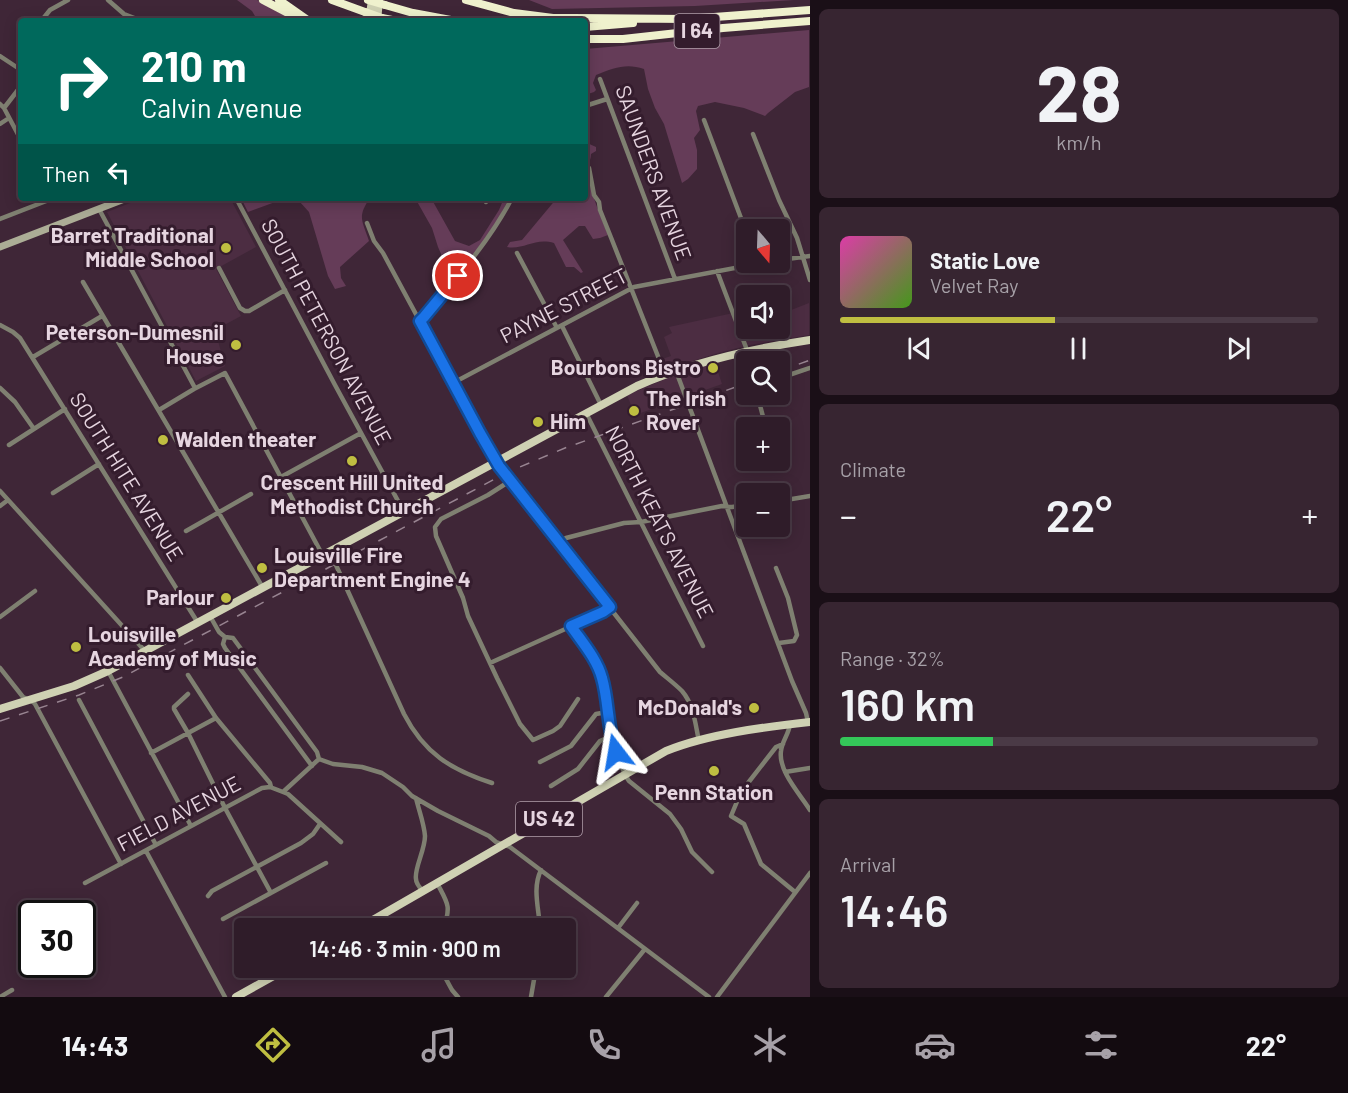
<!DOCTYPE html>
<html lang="en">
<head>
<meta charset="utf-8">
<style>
	:root { --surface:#2f1c29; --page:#372531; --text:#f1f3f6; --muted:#a7a1a8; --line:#4a3a46; --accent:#bfbe41 }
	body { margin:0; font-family:Barlow,sans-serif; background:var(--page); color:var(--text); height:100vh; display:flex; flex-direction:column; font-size:22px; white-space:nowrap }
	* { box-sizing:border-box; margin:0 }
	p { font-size:20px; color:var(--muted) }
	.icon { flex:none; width:33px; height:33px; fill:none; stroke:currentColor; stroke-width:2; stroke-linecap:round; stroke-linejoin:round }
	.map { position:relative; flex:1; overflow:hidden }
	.details { display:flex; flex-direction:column; gap:9px; padding:9px; background:#1a0f17; width:538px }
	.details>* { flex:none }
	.hud { position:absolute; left:18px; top:18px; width:570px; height:183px; border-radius:6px; box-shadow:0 3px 15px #0003,0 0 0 2px var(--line); background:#00695c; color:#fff; overflow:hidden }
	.needle { width:39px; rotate:161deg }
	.controls { position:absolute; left:736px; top:219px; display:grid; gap:12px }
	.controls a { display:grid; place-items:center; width:54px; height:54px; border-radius:6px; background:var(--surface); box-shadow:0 3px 15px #0003,0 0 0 2px var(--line); font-size:30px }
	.speed { position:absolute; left:18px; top:900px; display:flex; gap:12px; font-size:30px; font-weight:700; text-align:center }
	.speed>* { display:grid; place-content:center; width:78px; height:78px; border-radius:50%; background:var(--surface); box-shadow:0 3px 15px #0003,0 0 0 2px var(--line); line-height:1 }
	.speed .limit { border:3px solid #111; border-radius:9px; background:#fff; color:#111 }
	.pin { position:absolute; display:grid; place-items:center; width:51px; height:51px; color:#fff; margin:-26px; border:3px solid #fff; border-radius:50%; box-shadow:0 2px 6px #0007 }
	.me { position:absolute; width:66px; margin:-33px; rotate:346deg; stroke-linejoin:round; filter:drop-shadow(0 0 4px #0008) }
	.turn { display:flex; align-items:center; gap:21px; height:126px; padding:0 24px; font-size:27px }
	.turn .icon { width:78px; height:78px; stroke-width:2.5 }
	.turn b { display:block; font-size:42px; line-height:51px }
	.then { display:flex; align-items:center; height:57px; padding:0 24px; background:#0003; gap:12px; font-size:22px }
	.big { font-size:45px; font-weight:600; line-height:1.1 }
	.details .card { flex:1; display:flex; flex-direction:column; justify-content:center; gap:9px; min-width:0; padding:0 21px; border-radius:9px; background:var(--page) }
	.details .dial { align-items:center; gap:0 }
	.dial b { font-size:78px; line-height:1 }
	.song { display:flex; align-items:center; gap:18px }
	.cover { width:72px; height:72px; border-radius:9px; background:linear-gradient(135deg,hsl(320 70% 55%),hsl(100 70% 35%)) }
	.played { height:6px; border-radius:3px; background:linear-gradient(90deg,var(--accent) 45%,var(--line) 45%) }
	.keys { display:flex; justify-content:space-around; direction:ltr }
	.heat { display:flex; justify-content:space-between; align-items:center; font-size:33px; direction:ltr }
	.charge { height:9px; border-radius:4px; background:linear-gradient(90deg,#34c759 32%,var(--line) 0) }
	.trip { position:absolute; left:234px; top:918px; width:342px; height:60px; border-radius:6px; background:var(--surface); box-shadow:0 3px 15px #0003,0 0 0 2px var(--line); font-weight:600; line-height:60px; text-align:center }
	.tab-bar { display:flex; height:96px; justify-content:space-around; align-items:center; background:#130b10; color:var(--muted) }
	.tab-bar .icon { width:42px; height:42px }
	.tab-bar .current { color:var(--accent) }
	.tab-bar b { font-size:27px; color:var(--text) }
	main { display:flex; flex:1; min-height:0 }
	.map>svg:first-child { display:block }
</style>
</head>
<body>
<main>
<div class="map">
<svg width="810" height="997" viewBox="0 0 810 997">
	<rect width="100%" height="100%" fill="#3f2637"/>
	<path fill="#4c2d42" d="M143,198H230L256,247L216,269L241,316L215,330L225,366L196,381L107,212Z
		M780,303H782L786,312L809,303V335L750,345L718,353L670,368H666L662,359L671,356L664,337L672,333L669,327L747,310V328H780Z
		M715,363L722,384L635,415L627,395L675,375Z"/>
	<path fill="#653c58" d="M237,0H257L299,21H258L252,11Z
		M529,0H794L695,6L552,9Z
		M809,30V87L795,92L768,113L765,116L744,108L715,102L698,106L696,111L700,130L694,138L697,150V169L688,179L682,183L664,124L655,108L648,89L644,69C626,63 614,68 596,75L593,83L596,90L594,92L585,95V49Z
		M585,142L596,147V151L591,154C591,160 588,163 588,168C589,191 600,214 608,235L600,238L593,239L585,226H579L563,240L583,272L581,273L574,267H566L554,243C535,237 524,250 507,247L510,242L522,240L557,198H585Z
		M241,198H370C357,217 362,220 369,241L340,267L341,278L346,286L335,289L328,276L309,212L299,201H278L248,212Z
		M415,198H431L455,241L469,246L480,240L499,210L504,198H509L499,218L480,247L452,279L438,247L432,228Z"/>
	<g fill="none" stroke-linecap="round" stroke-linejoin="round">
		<path stroke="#7f8071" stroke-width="4.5" d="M108,0L124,14L142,21
			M42,20L50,10L68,0
			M0,56L21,70
			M600,79L675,279
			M0,104L4,108L21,140
			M585,106L607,99
			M4,108L21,86
			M704,120L747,234
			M0,124L9,118
			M753,134L779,200L797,238L810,280
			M589,168L594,195L599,202L600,210L612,240L665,374
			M236,198L335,385L404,512
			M486,202L487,198
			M99,209L195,388
			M0,219L54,198
			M367,223L374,241L383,253L480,433L499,466L660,672C667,678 675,684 682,691C694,705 695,723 699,741
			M517,253L557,328
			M780,260L810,256
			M219,268L240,308L245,311H249L285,290
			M717,271L747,350
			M83,282L263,588
			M420,321L424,317C456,279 489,242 512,198
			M0,325L13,332L20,338L198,623
			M562,326L601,405
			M33,357L102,316
			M676,371L792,681L806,713L808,722
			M780,378L810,368
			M453,383L634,287L767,262
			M0,388L15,402L34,429
			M757,394L766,428
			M159,410L194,389L225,373L323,556
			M586,413L703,646
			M9,445L65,409
			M281,477L361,433
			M510,481L488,495L441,519L435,527L436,536L463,598L468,616L497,678L520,724L533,740L553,731L560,726L578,699
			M0,491L145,651
			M53,493L99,464
			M780,501L810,496
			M0,506L8,500
			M186,531L251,494
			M558,542L566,538L624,523L641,522L722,506L732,507L747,505
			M330,552L404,714C424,753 451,770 492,783
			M776,568L788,598L797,635L794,641L779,643
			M210,616L219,632L225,637
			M0,617L35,591
			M571,626L599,669L604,687L611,739L625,775L629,781L670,814L681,829L692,852L712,872
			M490,663L603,612L610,607
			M0,668L23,697L33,702L35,704L121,864
			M108,671L191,826
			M188,675L216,718L270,783L271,787
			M188,694L174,707V709L188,733L225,808L271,893
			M79,700L156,845
			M790,724C789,734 782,741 781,751C778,771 800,794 810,810
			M783,744L776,747L741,792L731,816L744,824L761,864L795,892
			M151,753L216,718
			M540,762L571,746L596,714L607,712
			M312,766L225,648L223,644L225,637L233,638L317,752L319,759
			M785,772L810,768
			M551,786L578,769L600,741L611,736
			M283,792L288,794L341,842
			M416,798C419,811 424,823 425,836C425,850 414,869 416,879C416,884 420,888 423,891
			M146,851L225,997
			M85,883L262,788L270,787L283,792L319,759L333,764L362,767L382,773L403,787L412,796L438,811L489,836L496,842L510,847L709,997
			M437,883C448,904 451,905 444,928
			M208,896L212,891L301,843L313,834L320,824
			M223,919L326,863
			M540,928C539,909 532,888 541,870
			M618,928L637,903
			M440,968L452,990L458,997
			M0,997L12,990
			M531,997L536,968
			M606,997L645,949
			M717,997L810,873"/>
		<path stroke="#acad96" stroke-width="7" d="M0,247L127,198"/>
		<path stroke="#cfd1b3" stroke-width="8" d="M369,21L372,0
			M377,21L379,0
			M0,709L74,686L108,671L637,386C692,362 750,349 810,340
			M359,928L666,751C708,734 764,727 810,722
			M236,997L288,968"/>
		<path stroke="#eff1cd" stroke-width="8" d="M263,0L303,21
			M279,0L309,21
			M332,0L365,12
			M466,0L514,13L553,18H574L687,19L810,10
			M385,5L413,13L456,21
			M382,18L397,21
			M585,27L633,23
			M585,39H623L723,28L810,21"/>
		<path stroke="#988491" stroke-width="1.5" stroke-dasharray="10 10" stroke-linecap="butt" d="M780,371L810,360
			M0,721L79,695L123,677L508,472L565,448L747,383"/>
		<path stroke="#eff1cd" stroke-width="8" d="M368,0L385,5
			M365,12L382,18"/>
	</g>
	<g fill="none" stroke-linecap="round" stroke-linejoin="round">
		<g stroke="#114b97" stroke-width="15">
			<path id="route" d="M458,276L424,317L420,321L480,433L499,466L610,607L603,612L571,626C582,642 597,659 602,678C609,702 607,728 616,752"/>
		</g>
		<use href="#route" stroke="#1a73e8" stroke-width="10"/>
	</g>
	<g fill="#bfbe41" stroke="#341c2d" stroke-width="2">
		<circle cx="226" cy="248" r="6"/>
		<circle cx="236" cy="345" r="6"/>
		<circle cx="713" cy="368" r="6"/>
		<circle cx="634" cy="411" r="6"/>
		<circle cx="538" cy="422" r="6"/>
		<circle cx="163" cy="440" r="6"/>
		<circle cx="352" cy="461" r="6"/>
		<circle cx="262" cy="568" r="6"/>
		<circle cx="226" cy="598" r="6"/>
		<circle cx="76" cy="647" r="6"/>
		<circle cx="754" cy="708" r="6"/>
		<circle cx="714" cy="771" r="6"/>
	</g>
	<g text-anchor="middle" stroke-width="6" stroke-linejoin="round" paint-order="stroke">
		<g fill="#341c2d" stroke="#b19eaa" stroke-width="1.5">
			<rect x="674.5" y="14" width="45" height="34" rx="4.5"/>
			<rect x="516" y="802" width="66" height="34" rx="4.5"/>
		</g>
		<g font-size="20" font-weight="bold" fill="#e6d5e0">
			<text x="697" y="38">I 64</text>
			<text x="549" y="826">US 42</text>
		</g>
		<g font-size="21" fill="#e6d5e0" stroke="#341c2d">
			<text transform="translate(653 173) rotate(70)" y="7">SAUNDERS AVENUE</text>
			<text transform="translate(564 306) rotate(-27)" y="7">PAYNE STREET</text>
			<text transform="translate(326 332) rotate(62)" y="7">SOUTH PETERSON AVENUE</text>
			<text transform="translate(126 477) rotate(58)" y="7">SOUTH HITE AVENUE</text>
			<text transform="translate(659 522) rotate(63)" y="7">NORTH KEATS AVENUE</text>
			<text transform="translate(179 814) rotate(-28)" y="7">FIELD AVENUE</text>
		</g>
		<g font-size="21" font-weight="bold" fill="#e6d5e0" stroke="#341c2d" text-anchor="end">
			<text x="214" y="243">Barret Traditional<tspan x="214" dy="24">Middle School</tspan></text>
			<text x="224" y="340">Peterson-Dumesnil<tspan x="224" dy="24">House</tspan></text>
			<text x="701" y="375">Bourbons Bistro</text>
			<text x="646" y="406" text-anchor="start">The Irish<tspan x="646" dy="24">Rover</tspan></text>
			<text x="550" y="429" text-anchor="start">Him</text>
			<text x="175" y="447" text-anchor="start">Walden theater</text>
			<text x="352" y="490" text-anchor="middle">Crescent Hill United<tspan x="352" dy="24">Methodist Church</tspan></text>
			<text x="274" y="563" text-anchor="start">Louisville Fire<tspan x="274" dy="24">Department Engine 4</tspan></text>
			<text x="214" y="605">Parlour</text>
			<text x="88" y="642" text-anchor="start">Louisville<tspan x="88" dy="24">Academy of Music</tspan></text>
			<text x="742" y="715">McDonald's</text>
			<text x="714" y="800" text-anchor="middle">Penn Station</text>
		</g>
	</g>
</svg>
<div class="controls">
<a><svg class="needle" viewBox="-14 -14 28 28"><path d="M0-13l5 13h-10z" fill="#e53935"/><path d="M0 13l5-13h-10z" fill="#a7a1a8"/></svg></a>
<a><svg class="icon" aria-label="sound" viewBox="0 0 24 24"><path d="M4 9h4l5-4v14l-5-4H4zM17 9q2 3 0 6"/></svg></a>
<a><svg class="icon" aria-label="search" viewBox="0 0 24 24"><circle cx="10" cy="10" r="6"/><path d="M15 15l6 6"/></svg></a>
<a>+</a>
<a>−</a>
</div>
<div class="speed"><div class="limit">30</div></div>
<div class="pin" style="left:458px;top:276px;background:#d93025"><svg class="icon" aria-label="arrive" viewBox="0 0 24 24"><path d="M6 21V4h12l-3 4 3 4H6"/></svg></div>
<svg class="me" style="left:616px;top:752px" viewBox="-20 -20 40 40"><path d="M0-17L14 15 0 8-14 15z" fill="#1a73e8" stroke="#fff" stroke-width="4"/></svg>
<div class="trip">14:46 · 3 min · 900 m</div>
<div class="hud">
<div class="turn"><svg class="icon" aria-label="right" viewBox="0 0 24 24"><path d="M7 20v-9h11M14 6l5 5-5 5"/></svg><div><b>210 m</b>Calvin Avenue</div></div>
<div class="then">Then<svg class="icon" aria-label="left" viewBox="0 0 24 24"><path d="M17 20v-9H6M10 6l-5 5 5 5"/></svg></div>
</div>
</div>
<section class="details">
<div class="card dial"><b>28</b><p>km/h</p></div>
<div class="card">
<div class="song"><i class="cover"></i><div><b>Static Love</b><p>Velvet Ray</p></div></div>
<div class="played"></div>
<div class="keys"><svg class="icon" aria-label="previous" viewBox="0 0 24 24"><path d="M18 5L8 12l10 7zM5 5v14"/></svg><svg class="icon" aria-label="pause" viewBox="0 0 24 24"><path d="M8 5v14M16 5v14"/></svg><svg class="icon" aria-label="next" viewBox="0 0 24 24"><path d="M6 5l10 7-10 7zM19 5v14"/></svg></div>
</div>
<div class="card"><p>Climate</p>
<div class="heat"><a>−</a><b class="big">22°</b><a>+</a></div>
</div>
<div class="card"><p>Range · 32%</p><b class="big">160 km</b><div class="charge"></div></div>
<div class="card"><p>Arrival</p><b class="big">14:46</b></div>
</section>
</main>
<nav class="tab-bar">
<b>14:43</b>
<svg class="icon current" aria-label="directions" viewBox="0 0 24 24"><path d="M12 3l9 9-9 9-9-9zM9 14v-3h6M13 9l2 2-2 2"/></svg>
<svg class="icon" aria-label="music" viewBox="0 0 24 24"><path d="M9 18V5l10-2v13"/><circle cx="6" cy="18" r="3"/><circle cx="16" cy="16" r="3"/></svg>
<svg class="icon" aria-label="phone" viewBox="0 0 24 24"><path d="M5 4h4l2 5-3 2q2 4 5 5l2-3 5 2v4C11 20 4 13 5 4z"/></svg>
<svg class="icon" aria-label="climate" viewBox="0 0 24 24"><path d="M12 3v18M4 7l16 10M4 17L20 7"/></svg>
<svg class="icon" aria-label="car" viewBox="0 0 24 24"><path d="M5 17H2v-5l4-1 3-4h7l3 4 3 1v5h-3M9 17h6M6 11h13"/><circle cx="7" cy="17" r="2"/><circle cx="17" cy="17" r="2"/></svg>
<svg class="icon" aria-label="filters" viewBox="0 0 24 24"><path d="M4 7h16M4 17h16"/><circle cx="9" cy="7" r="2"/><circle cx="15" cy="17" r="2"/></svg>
<b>22°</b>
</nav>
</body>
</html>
